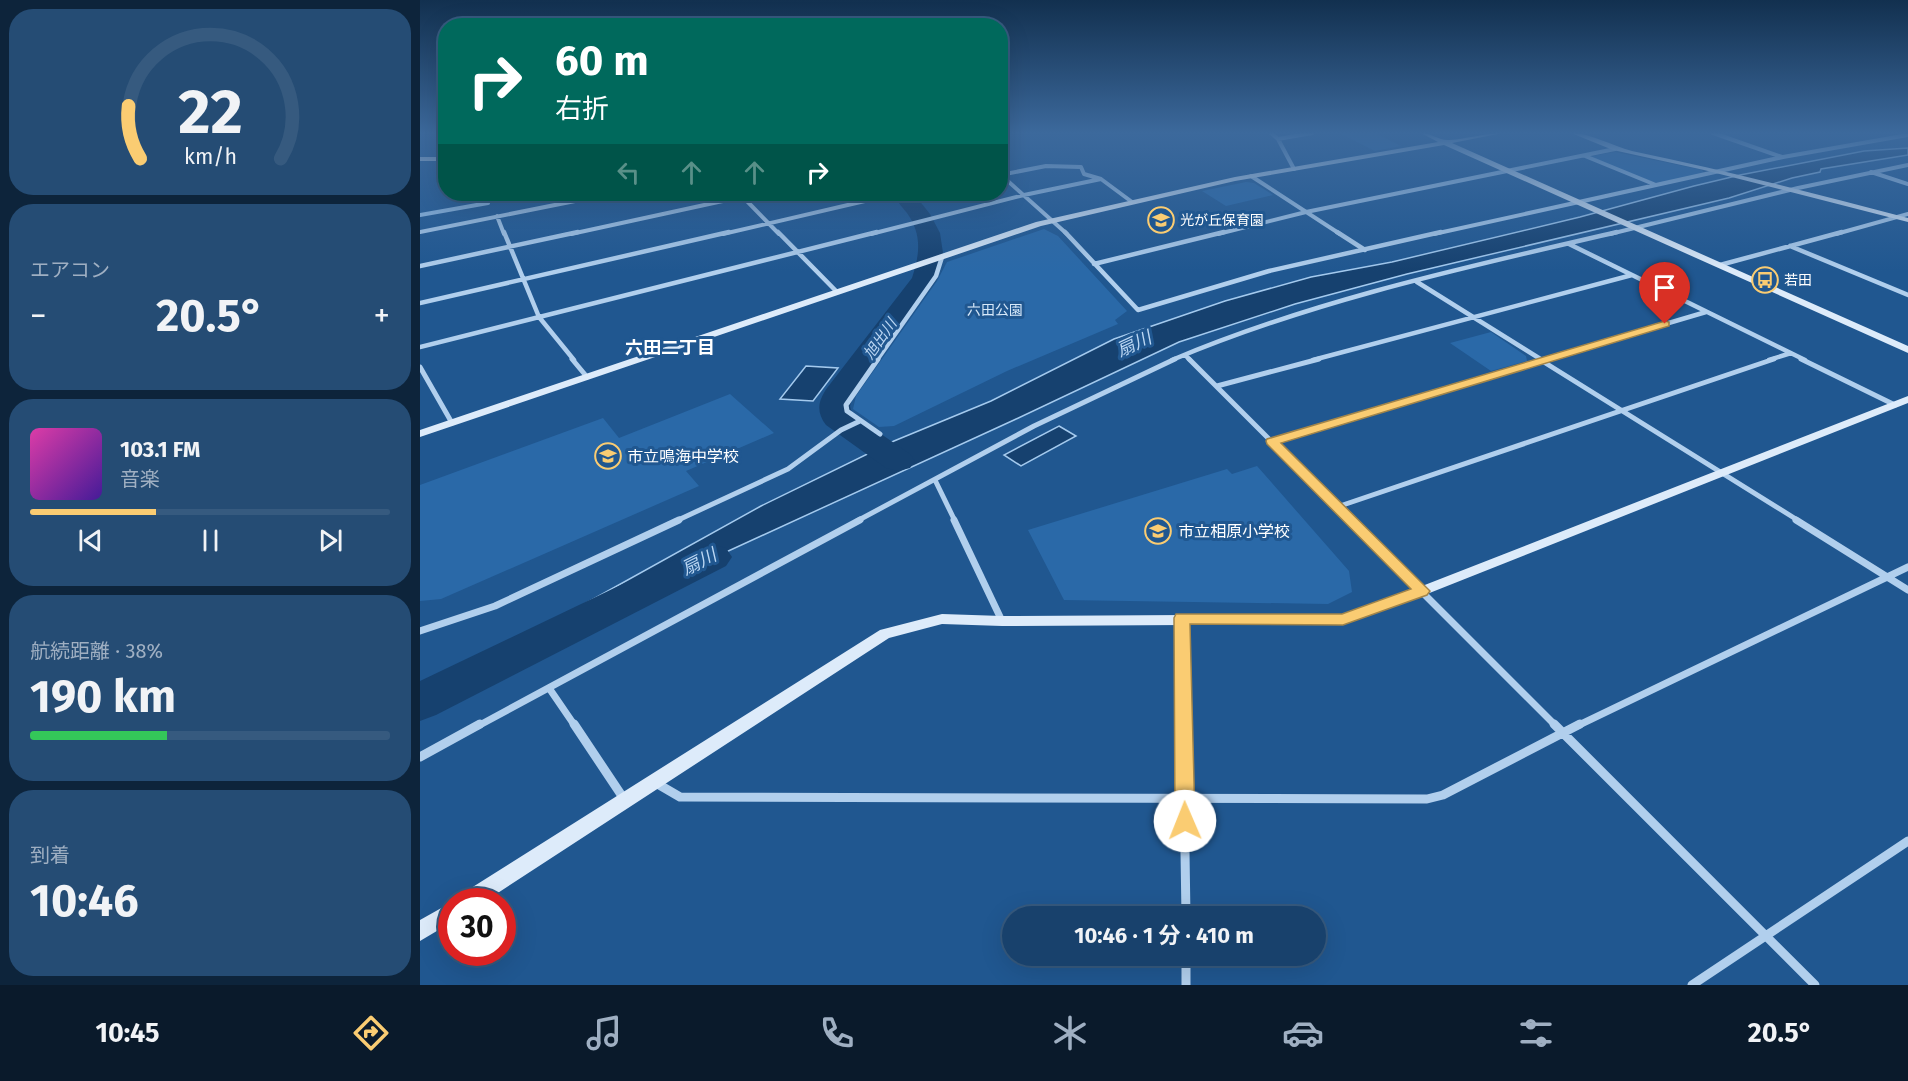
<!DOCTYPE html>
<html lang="ja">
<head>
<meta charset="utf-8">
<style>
	:root { --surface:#18416c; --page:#254c74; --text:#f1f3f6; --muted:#9fafc2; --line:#365a7f; --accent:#facc72 }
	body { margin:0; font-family:"Fira Sans","Noto Sans JP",sans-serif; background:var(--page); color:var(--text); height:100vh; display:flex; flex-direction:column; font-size:22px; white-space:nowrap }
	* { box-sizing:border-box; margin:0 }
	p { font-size:20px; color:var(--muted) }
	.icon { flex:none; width:33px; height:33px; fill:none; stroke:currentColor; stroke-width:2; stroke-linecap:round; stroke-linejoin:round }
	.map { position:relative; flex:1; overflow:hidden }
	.details { display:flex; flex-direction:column; gap:9px; padding:9px; background:#0d243b; width:420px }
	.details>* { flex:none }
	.guide { position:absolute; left:18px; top:18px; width:570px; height:183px; border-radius:24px; box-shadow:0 6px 24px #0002,0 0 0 2px var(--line); background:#00695c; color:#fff; overflow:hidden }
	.speed { position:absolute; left:18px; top:888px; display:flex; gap:12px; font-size:30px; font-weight:700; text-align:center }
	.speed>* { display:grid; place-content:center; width:78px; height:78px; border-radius:50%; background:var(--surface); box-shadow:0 6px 24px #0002,0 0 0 2px var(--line); line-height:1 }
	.speed .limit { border:9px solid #d22; background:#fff; color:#111 }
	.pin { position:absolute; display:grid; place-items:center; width:51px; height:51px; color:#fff; margin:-62px -26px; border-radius:50% 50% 50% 0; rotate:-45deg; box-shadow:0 0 6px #0007 }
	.pin .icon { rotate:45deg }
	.me { position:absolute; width:66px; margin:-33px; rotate:359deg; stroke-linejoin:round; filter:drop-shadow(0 0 4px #0008) }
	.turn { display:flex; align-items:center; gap:21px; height:126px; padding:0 18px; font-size:27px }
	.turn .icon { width:78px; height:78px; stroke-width:2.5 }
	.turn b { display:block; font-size:42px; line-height:51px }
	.lanes { display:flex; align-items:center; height:57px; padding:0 18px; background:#0003; justify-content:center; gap:30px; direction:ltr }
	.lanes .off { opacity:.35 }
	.big { font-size:45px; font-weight:700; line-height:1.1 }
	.details .tile { flex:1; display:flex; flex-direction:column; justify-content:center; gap:9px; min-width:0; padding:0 21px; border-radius:24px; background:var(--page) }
	.details .dial { align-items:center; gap:0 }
	.dial svg { height:156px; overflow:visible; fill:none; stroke:var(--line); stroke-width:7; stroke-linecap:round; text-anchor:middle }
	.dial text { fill:var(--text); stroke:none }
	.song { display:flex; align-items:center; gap:18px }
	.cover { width:72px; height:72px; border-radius:9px; background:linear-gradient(135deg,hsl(320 70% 55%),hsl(260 70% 35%)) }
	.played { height:6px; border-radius:3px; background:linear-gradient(90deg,var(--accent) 35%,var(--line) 35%) }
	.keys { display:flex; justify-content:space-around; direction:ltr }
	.heat { display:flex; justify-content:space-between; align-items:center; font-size:33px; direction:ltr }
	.charge { height:9px; border-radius:4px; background:linear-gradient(90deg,#34c759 38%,var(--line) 0) }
	.trip { position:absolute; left:582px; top:906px; width:324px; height:60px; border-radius:30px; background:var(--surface); box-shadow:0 6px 24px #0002,0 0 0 2px var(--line); font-weight:700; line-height:60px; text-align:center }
	.dock { display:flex; height:96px; justify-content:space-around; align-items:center; background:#0a1a2b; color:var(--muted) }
	.dock .icon { width:42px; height:42px }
	.dock .on { color:var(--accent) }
	.dock b { font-size:27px; color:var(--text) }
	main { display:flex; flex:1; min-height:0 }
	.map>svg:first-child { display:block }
</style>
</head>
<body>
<main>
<section class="details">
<div class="tile dial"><svg viewBox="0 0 100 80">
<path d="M14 69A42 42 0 1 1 86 69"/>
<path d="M14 69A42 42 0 0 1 8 42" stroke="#facc72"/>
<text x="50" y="56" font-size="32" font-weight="700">22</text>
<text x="50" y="72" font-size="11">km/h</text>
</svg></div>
<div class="tile"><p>エアコン</p>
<div class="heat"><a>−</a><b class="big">20.5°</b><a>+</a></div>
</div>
<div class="tile">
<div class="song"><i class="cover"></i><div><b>103.1 FM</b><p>音楽</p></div></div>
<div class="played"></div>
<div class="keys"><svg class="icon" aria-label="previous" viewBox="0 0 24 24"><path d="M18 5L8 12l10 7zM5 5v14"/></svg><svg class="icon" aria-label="pause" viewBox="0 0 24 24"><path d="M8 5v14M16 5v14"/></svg><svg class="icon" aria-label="next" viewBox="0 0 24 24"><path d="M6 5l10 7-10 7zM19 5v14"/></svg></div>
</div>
<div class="tile"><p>航続距離 · 38%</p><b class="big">190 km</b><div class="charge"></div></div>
<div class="tile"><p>到着</p><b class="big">10:46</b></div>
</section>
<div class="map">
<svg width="1488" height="985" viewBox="0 0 1488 985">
	<rect width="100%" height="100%" fill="#205790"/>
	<path fill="#2a69a8" d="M919,133H955L981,146L955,151Z
		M1195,152L1282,170L1284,173L1240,183L1233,182L1172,158V156Z
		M826,182L834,183L853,195L806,206L782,191Z
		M624,229L638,236L707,311L695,320L698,324L587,371L474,426L459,427L433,409L436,396L517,281L527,262Z
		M1071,332L1106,356L1107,361L1071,371L1030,343Z
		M310,394L354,433L266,471L279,486L21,599L0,601V485L183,418L199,438Z
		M837,466L929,571L932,592L908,604L644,600L608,530L807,469L812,474Z"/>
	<path fill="#16416f" stroke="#a4caee" stroke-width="1.5" d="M1488,148V155L1401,169L1400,172L1372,178L1309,198L987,274L875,304L759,342L594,420L171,614L0,705V689L141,617L341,506L474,441L571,401L694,339L805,301L891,277L972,262L1160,217L1274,186L1320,175L1444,151Z
		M386,366L418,368L393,401L360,399Z
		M639,426L656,436L601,466L584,455Z"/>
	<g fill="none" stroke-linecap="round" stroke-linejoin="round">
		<path stroke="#a4caee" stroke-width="4" d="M0,215L68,203"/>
		<path fill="#16416f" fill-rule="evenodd" d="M473,194H494L510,214L520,233L523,253L521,265L517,279L433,395L430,406L432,414L490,454L495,461L490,468L478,471L466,468L406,425C396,412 398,401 407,388L492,278C500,254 502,234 487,213C482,207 476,200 473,194Z
			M292,544L306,548L312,557L306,566L16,715L0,721V681L278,548Z"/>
		<path stroke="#b1cfed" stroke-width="4" d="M851,133L858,139L874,169
			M1293,133L1362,157
			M858,139L892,133
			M1165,156L1236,185
			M1451,172L1488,184
			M580,174L647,234
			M580,175L626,166L661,167L664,174L681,179L712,202
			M831,176L920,234
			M322,196L359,234
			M77,216L84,234
			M0,232L190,194
			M151,234L335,194
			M303,234L475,194
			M451,234L604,195L681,179
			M798,234L886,212L1195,149
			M1014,234L1363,157L1488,135
			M1190,234L1378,188L1488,165
			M1416,234L1488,214"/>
		<path stroke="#b1cfed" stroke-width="4.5" d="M84,232L119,317L154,360
			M358,232L417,292
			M645,232L718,310L849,271L1021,232
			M917,232L945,250
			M1149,244L1385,360
			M1370,246L1488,295
			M674,264L804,232
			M1300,265L1422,232
			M0,266L158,232
			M997,282L1122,360
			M0,303L309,232
			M0,347L457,232
			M765,355L770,360
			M457,360L516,276L522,257
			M752,360C894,300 1047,267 1197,232
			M893,360L1212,275
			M1123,360L1286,312
			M1349,360L1371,353"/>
		<path stroke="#b1cfed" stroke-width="5" d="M152,359L167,377
			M458,359L426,405L427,411L460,434
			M769,359L931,521
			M1119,359L1379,521
			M1381,359L1475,405
			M0,367L32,423
			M797,386L899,359
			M852,441L1128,359
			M515,480L535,521
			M917,507L1354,359
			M256,521L368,469L421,430L440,421
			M437,521L614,426L755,359"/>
		<path stroke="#b1cfed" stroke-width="7" d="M534,520L582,621
			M930,520L1136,726
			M1376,520L1488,590
			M762,618L763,726
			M0,631L75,606L259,520
			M129,688L155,726
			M58,726L440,520
			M1157,726L1488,567"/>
		<path stroke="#b1cfed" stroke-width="9" d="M154,724L204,799
			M763,724L766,916
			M1134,724L1395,985
			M0,757L60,724
			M236,783L260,797L1007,799L1023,795L1160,724
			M766,956V985
			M1272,985L1488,841"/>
		<path fill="#ddebfa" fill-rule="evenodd" d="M1001,133C1011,133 1020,141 1029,140C1047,139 1065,133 1083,133L1032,143L1488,346V353L1024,145L815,181L621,226L0,437V430L616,222L815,177L1018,142Z
			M1151,133C1171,133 1192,146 1212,151C1305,170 1396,194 1488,218V222L1284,170L1193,150Z
			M1488,396V403L1007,594L923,624L582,626L522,624L469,638L64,902H38L40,895L460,630L522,614L582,616L922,614L997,588Z
			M32,902V922L0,941V920Z"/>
		<path fill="#f7faff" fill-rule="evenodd" d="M580,133H589L580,135Z
			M0,157H26V161H0Z"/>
	</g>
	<linearGradient id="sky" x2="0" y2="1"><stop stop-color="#12304f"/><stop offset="0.49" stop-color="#3c699c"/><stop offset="1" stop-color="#3c699c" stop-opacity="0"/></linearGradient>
	<rect width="1488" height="271" fill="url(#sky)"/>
	<path fill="#facc72" stroke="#a2854a" stroke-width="1.5" d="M1245,321L1249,322V326L861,443L1010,591L1007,595L923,625L770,624L775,821L772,827L765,830L758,827L755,821L754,618L756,614H922L991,589L847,444L846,441L847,439Z"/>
	<defs>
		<g id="school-ring" transform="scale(1.35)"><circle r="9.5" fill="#205790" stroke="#facc72" stroke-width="1.5"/><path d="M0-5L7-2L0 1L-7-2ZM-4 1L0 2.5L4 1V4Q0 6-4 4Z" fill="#facc72"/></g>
		<g id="bus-ring" transform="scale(1.35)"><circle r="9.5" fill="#205790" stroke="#facc72" stroke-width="1.5"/><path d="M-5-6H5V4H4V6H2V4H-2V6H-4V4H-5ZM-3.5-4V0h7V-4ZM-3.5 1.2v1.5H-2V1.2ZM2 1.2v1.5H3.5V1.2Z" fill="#facc72"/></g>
	</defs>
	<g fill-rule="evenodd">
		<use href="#school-ring" x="741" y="220"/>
		<use href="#bus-ring" x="1345" y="280"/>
		<use href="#school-ring" x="188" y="456"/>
		<use href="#school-ring" x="738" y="531"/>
	</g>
	<g text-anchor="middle" stroke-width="6" stroke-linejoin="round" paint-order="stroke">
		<g font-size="14" fill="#fff" stroke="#205790" text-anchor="start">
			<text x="760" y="225">光が丘保育園</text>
			<text x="1364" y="285">若田</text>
		</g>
		<g font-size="14" fill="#d6e8f9" stroke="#205790">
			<text x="575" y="315">六田公園</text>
		</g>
		<g font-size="15" font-style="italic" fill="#bdd8f4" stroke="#205790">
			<text transform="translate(460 339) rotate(-55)" y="5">旭出川</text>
		</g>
		<g font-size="16" fill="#fff" stroke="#205790" text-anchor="start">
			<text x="207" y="462">市立鳴海中学校</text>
			<text x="758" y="537">市立相原小学校</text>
		</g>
		<g font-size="18" font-style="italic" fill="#bdd8f4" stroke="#205790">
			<text transform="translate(714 344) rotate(-25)" y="6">扇川</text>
			<text transform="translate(279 562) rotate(-27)" y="6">扇川</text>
		</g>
		<g font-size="18" font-weight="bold" fill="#fff" stroke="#205790">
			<text x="250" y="354">六田二丁目</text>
		</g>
	</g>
</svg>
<div class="speed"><div class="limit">30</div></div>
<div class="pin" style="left:1245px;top:324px;background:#d93025"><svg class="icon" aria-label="arrive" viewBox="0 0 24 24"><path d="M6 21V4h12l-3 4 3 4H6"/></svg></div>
<svg class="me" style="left:765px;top:821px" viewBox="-20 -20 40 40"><circle r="19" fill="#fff"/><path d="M0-13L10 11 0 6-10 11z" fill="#facc72"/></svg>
<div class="trip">10:46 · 1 分 · 410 m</div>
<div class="guide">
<div class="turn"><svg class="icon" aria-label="right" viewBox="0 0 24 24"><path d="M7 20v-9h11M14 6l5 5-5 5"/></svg><div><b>60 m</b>右折</div></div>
<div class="lanes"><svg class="icon off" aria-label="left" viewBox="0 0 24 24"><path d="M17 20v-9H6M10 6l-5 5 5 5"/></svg><svg class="icon off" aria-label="ahead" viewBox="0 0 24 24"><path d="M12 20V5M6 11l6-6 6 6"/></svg><svg class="icon off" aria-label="ahead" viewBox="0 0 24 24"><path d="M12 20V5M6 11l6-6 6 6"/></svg><svg class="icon" aria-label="right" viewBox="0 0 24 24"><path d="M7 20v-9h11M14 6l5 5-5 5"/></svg></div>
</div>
</div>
</main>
<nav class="dock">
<b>10:45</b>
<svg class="icon on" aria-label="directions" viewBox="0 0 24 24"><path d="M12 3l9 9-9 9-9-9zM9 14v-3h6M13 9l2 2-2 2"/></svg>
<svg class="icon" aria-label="music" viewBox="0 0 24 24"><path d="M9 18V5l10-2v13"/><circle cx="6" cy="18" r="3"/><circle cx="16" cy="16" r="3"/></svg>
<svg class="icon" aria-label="phone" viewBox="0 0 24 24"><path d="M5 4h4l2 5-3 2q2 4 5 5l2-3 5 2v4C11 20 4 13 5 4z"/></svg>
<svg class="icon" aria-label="climate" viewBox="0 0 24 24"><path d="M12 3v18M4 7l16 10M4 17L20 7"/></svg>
<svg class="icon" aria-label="car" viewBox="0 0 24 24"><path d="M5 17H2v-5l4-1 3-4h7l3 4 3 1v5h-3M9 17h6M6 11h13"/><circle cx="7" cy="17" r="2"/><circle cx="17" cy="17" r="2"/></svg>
<svg class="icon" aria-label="filters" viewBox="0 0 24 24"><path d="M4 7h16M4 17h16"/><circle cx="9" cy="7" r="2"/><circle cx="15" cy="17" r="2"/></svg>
<b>20.5°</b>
</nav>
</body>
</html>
